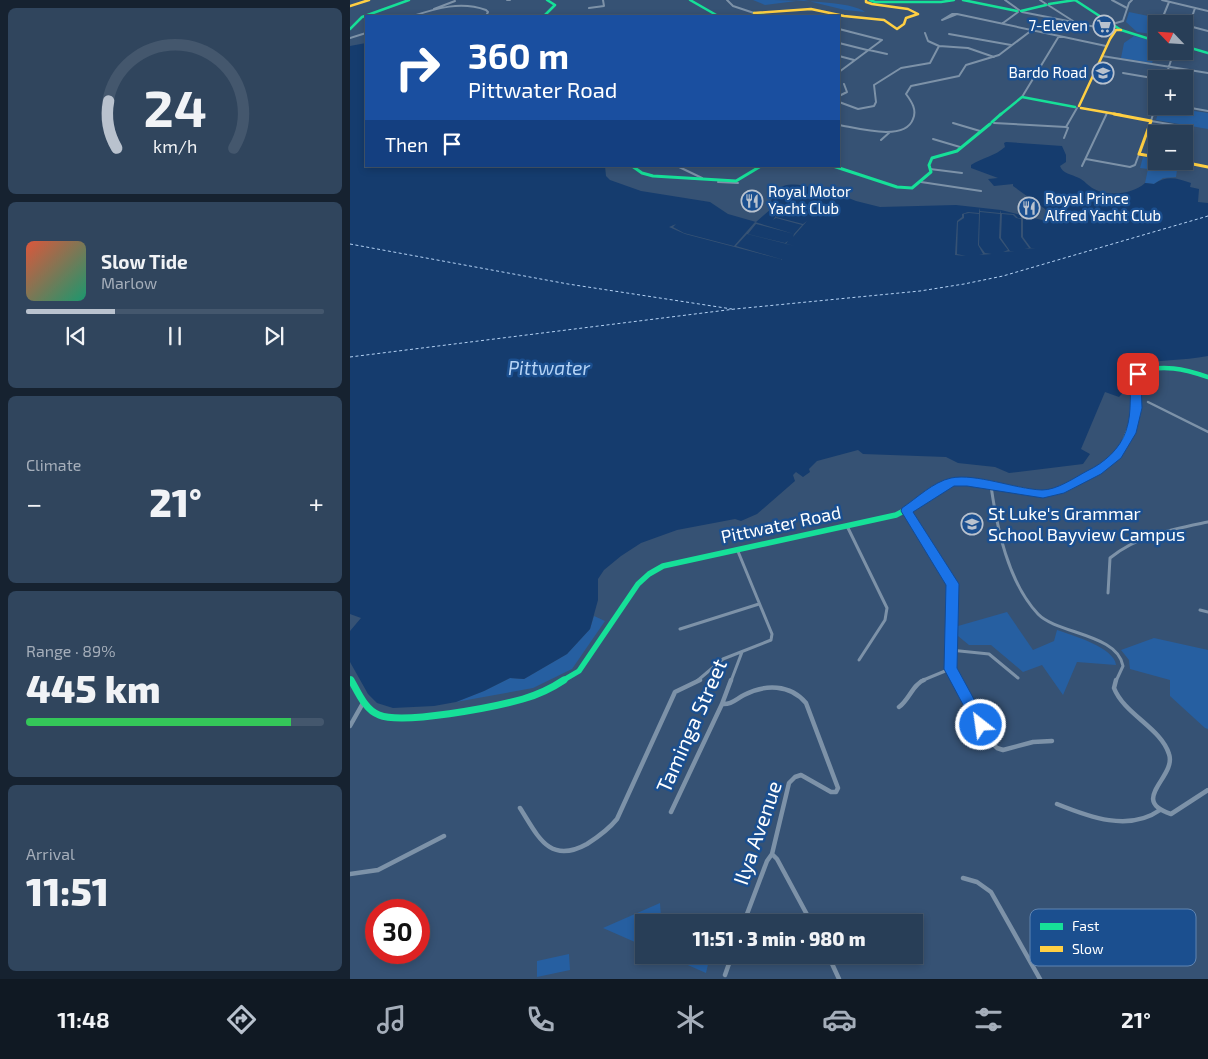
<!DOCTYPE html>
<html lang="en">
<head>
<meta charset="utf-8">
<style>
	:root { --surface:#283e57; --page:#30455d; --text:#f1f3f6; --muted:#a5aeba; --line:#44576d; --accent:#b9c2ce }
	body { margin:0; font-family:"Exo 2",sans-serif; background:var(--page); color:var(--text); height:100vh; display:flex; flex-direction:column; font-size:19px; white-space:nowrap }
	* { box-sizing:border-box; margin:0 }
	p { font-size:16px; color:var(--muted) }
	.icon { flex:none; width:28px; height:28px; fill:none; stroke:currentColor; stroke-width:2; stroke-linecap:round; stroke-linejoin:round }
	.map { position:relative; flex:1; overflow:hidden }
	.sheet { display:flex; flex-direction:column; gap:8px; padding:8px; background:#162230; width:350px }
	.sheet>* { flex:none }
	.banner { position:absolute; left:15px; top:15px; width:475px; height:152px; border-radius:0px; box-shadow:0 2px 8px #0003,0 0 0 1px var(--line); background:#1a4fa0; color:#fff; overflow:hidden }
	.needle { width:32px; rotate:295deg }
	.tools { position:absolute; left:798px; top:15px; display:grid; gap:10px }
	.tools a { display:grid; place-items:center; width:45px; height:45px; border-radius:0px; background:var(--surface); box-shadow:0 2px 8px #0003,0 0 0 1px var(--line); font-size:25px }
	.speed { position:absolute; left:15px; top:899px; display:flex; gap:10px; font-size:25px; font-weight:700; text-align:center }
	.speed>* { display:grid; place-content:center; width:65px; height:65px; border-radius:50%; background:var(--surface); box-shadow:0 2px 8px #0003,0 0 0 1px var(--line); line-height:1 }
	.speed .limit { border:8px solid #d22; background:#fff; color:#111 }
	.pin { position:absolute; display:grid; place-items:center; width:42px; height:42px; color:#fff; margin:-21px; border-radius:10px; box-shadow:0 2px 8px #0006 }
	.me { position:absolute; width:55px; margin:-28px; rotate:330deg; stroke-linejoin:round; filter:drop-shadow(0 0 4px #0008) }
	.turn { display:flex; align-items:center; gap:18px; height:105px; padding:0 20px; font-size:22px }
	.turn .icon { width:65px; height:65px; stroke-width:2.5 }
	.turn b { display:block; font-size:35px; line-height:42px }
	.then { display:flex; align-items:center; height:48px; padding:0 20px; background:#0003; gap:10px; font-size:19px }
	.big { font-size:38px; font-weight:800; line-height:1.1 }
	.sheet .card { flex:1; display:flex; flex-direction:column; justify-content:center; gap:8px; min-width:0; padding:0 18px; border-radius:8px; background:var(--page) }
	.sheet .dial { align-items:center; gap:0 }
	.dial svg { height:130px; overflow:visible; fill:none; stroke:var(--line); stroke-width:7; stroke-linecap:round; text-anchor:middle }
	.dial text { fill:var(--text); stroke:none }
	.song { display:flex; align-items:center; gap:15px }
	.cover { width:60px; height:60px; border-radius:8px; background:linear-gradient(135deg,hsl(10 70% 55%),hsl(160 70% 35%)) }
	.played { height:5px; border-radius:2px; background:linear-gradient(90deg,var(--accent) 30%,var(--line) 30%) }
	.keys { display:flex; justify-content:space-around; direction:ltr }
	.heat { display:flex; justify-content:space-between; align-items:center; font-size:28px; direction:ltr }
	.charge { height:8px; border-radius:4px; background:linear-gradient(90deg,#34c759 89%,var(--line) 0) }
	.trip { position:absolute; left:285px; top:914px; width:288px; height:50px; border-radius:0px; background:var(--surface); box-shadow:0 2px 8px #0003,0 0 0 1px var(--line); font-weight:800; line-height:50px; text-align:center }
	.dock { display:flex; height:80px; justify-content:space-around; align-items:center; background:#101923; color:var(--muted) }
	.dock .icon { width:35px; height:35px }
	.dock .active { color:var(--accent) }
	.dock b { font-size:22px; color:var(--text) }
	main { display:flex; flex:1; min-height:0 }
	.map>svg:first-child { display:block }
</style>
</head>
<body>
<main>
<section class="sheet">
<div class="card dial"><svg viewBox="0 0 100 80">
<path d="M14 69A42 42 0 1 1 86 69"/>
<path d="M14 69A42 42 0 0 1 9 40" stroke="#b9c2ce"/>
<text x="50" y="56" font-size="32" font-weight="700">24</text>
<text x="50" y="72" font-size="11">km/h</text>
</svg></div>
<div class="card">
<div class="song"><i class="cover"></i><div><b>Slow Tide</b><p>Marlow</p></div></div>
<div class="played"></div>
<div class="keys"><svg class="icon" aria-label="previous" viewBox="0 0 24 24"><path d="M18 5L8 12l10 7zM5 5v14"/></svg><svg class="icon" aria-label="pause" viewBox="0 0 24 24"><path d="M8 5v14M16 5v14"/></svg><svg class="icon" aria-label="next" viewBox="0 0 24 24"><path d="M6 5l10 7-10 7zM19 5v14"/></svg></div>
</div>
<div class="card"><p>Climate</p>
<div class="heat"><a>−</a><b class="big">21°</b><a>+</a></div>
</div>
<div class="card"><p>Range · 89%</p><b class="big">445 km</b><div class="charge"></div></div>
<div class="card"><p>Arrival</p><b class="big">11:51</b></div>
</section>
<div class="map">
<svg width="858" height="979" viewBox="0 0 858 979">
	<rect width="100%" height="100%" fill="#365274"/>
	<path fill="#265fa1" d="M403,0C425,0 502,0 515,12L495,10L454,0L415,5Z
		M779,12L808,18L802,34L787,32L776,22Z
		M784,36L806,42V51H813V54L819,55V58L812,57L810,61L803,60L802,63L771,58L774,43Z
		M810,106L858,113V129L806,120Z
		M793,157L806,159V161L828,163L826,177L813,178L804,184L795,183L798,169L790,168Z
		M657,612L683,650L704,641L707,630C722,635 765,648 766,665L727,662L713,695L692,665L673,672L641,645H619L608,636V626Z
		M244,616L255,621L222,669L183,688L106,702L134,691L160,678L174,679L217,654L240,629Z
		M804,638L858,650V729L855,728L820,696V680L780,669L779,660L771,650Z
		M310,903L311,917L324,922H294V946L253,928Z
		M219,954L220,970L187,977V961Z
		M315,955H367L359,960L356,973Z"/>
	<path fill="#153c6e" d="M16,43V166H255L256,176L260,180L291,191L360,202L378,214L406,222L422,208L420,207C424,171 461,187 483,195L486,193L506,201L530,207L606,205L651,210L696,221L699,215L695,209L663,186V184L644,186L638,179L648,178L621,168V165C632,158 645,156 655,147L654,143L656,142L712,146L716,155V162L710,166C713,174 721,174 729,178C734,180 738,186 744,189C759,197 783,194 795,183L804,184C817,175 827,178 841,183L840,187L849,189L848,202L858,203V356C833,361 807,359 783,366L777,380L778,387L769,397L755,392L731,449L740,454L733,464L659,473L645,467L608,463L596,457L513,454L508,450L467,461L459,469L460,472L453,477L446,472L443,475L445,481L407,514L391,521L385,519L327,530L291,543L271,556L254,570L248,579V600L240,629L217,654L174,679L160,678L134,691L106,702L84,706L43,708L27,703L18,694L0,662V631L11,618L0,614V46Z"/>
	<path fill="#365274" d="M629,208L630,211L650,213L651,210V213L664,214L668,218H671V215L673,218L685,219H673V237L681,248H686L674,249L679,248L671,237V219L666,218L663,215L652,214L651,238L660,251H665L653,252L658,250L649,238L650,214L630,212L629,245L635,253L642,254L629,255L633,254L628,245L629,214L619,213L614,214V218L608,222L607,254L616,256L605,255L607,221L612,217V214L618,212L629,213Z
		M427,214L426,217L453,224L457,221L443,237L444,234L406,224L398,234L435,243L438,241L436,244L445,246L397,234L386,246L434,260L335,234L319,227L326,224L323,227L334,233L384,246L405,222L444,234L452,225L426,218L423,220Z"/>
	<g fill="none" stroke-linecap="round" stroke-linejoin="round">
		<path stroke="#b5d3f5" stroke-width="1" stroke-dasharray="3 2.5" stroke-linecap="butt" d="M0,244L218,284L382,309
			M0,357L385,309L570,291L614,284L653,276L858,216"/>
		<path stroke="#7d92a8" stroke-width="2" d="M157,0H160
			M377,0L383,6L404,13
			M655,0L669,10
			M690,0L696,4
			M762,0L777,8
			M812,0L858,11
			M698,5L723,21
			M239,8L254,6L253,0
			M84,9L105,1
			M672,12L723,22H720
			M602,14H607L592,20Z
			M607,14L756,46
			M63,16C87,8 111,1 136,10L138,12L136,16
			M183,16L195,15
			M420,16H435
			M653,23L668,12
			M722,23L766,30
			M766,23L773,21L779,3L782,0
			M810,24L819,2
			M839,26L858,31
			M489,29L532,40L489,72
			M575,33L578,41L589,46
			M599,34L661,45
			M0,38L16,33
			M804,39L806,33
			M489,43L517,50
			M834,44L837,42L840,34L838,29L845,8
			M519,50L537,54
			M489,56L504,60
			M752,56L858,73
			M773,73L808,79
			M815,79L824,51
			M489,96L497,92L494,84
			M672,97L709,36
			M489,102L508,109L524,106L526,102L524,85L551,68L580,63L589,46L618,48L644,57
			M806,104L801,121L836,127
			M830,106L858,111
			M603,123L630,131
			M644,123L716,127
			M489,125C507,128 555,142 563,119C567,110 562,102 556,94L561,86L609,76L616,65L649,55L682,30
			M714,138L718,128L716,127L727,108
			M583,139L610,147
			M531,140L540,132
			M736,159L780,167L785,165L789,154
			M327,166L352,178
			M732,166L757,113
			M580,169L612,173
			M368,182L388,183
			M571,182L631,191"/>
		<path stroke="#7d92a8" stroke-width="2.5" d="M798,402L858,432"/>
		<path stroke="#7d92a8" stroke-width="3" d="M641,486C647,528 658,582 688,614C707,634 768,634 773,666L766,681
			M556,511L603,584L600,669L607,681
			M497,526L537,608L535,620L509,660
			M758,593L760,558C788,535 824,529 858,522
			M850,610L858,612
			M330,629L409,604
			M600,650L639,654L668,678
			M347,681L373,659L421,640L422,634L387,549
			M381,681L392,652
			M571,681L600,669"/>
		<path stroke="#7d92a8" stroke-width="4.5" d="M606,680L640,741L647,748L653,750L683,742L702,741
			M766,680L764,688C774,714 811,728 819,754C827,777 778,800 821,814L858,790
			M372,704C381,705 386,699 394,695C415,684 440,684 456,703L488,788L486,792H481L451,775L445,777L439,783L422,854L417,861L394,922
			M549,707C559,700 563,684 574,680
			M0,726L13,703
			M707,804C739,817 779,832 810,810
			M170,808C188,836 199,865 237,844C248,837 259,829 267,819L325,692L350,680
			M321,812L372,704L381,680
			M422,854L427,859L461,922
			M0,874L28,870L94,836
			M613,878L627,882L641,892L690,979
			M478,955L489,979
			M375,975L382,955"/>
		<path stroke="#16e098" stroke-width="2.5" d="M340,0L368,16
			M520,0L525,2H591L604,0
			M613,0L667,11
			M725,0L771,30L806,41
			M699,4L725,0
			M671,11L696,5
			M404,13L420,16
			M194,16L205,5L197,0
			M0,29L12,17L59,0
			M834,46L858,53
			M650,115L672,97L725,107"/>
		<path stroke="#16e098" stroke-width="3" d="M642,122L651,114
			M282,166L292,173L303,176L386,181L411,166
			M483,166L547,187L562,188L581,172L579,165L582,158L607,151L640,124"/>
		<path stroke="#16e098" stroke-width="4.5" d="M787,409L786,380L789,372C813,364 834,369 858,377"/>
		<path stroke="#16e098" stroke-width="5.5" d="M0,679L1,681
			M212,681L229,671L288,584L299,574L313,566L546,515L571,502"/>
		<path stroke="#16e098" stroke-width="7" d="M1,680C8,692 15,710 29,715C53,725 145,707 173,699C187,695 202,688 214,680"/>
		<path stroke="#ffcf43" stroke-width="2.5" d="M0,6L19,0
			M404,13L461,9L494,16L534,20L547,29L554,24L556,18L568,14L558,9L522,4L516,2V0
			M729,106L760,39L766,30H771
			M731,108L771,115"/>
		<path stroke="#ffcf43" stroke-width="3" d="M764,114L801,121L789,154L806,157
			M828,161L858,167"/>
		<path stroke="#ffcf43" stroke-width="4.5" d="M772,446L787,409"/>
		<path stroke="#ffcf43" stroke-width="5.5" d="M571,502L594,485L613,481L635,483L691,494L705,492L751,468L767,454L773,445"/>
	</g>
	<path fill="#1a73e8" stroke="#114b97" d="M788,371L792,374L791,383L792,408L786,433L771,458L751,474L714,493L693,498L617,486H604L563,512L609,584L607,668L638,725L636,729L631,731L626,729L594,669L596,585L551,511L552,508C567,498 583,482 601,478C626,473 665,489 692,490C707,490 724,478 737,471C754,463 770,449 776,431C783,410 778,394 783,374Z"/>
	<defs>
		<g id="supermarket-ring" transform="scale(1.125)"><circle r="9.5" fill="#1b4f8f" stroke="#b9c2ce" stroke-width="1.5"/><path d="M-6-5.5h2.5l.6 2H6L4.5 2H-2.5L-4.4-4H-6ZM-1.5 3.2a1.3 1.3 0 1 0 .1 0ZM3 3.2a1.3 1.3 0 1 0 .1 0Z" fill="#b9c2ce"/></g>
		<g id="school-ring" transform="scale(1.125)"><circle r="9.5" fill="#1b4f8f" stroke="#b9c2ce" stroke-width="1.5"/><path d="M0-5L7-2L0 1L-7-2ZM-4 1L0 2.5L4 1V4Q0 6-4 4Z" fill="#b9c2ce"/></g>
		<g id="restaurant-ring" transform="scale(1.125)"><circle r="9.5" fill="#1b4f8f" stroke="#b9c2ce" stroke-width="1.5"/><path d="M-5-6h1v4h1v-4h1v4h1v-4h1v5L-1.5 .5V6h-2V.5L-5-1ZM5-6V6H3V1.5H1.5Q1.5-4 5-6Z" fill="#b9c2ce"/></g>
	</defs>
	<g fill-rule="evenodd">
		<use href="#supermarket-ring" x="754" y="26"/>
		<use href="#school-ring" x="753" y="73"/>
		<use href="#restaurant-ring" x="402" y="201"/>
		<use href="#restaurant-ring" x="679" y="208"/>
		<use href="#school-ring" x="622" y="524"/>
	</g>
	<g text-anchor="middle" stroke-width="5" stroke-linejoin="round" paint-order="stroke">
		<g font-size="15" fill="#fff" stroke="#1b4f8f" text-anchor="end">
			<text x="738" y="31">7-Eleven</text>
			<text x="737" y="78">Bardo Road</text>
			<text x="418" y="197" text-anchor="start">Royal Motor<tspan x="418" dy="17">Yacht Club</tspan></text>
			<text x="695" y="204" text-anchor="start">Royal Prince<tspan x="695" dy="17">Alfred Yacht Club</tspan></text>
		</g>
		<g font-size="18" fill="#fff" stroke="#1b4f8f" text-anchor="start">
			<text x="638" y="520">St Luke's Grammar<tspan x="638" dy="21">School Bayview Campus</tspan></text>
		</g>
		<g font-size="18" fill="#fff" stroke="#1b4f8f">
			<text transform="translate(431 525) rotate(-12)" y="6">Pittwater Road</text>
		</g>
		<g font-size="19" font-style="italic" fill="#b5d3f5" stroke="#1b4f8f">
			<text x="199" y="375">Pittwater</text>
		</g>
		<g font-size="21" fill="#fff" stroke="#1b4f8f">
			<text transform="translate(342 726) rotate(-66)" y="7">Taminga Street</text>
			<text transform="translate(408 833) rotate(-71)" y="7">Ilya Avenue</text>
		</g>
	</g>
	<rect x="680" y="909" width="166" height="57" rx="8" fill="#1b4f8f" stroke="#5f84b1" stroke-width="1"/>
	<rect x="690" y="923" width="23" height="7" fill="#16e098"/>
	<rect x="690" y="946" width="23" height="6" fill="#ffcf43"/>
	<g font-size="14" fill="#fff">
		<text x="722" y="931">Fast</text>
		<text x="722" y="954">Slow</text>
	</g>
</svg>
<div class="tools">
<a><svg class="needle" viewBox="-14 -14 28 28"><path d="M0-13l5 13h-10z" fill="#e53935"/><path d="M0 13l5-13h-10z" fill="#a5aeba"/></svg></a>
<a>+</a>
<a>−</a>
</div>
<div class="speed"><div class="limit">30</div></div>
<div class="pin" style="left:788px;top:374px;background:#d93025"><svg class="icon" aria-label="arrive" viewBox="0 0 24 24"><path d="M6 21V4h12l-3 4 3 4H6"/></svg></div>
<svg class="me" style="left:631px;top:725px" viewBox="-20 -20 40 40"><circle r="17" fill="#1a73e8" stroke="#fff" stroke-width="3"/><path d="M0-11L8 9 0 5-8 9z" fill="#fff"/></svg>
<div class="trip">11:51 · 3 min · 980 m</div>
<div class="banner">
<div class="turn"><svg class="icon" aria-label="right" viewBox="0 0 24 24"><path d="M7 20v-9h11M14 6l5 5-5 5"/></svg><div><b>360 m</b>Pittwater Road</div></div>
<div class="then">Then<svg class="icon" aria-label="arrive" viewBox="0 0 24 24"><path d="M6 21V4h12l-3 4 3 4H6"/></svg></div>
</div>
</div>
</main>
<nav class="dock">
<b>11:48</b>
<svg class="icon active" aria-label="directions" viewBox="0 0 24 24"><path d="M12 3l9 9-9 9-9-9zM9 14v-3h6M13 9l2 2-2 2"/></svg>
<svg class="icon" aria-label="music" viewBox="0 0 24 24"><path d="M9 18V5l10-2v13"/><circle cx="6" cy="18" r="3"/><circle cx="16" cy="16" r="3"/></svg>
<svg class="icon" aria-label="phone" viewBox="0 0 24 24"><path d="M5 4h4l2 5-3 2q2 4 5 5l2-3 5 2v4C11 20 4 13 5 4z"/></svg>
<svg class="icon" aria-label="climate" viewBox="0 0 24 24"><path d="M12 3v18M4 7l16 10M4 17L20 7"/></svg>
<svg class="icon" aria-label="car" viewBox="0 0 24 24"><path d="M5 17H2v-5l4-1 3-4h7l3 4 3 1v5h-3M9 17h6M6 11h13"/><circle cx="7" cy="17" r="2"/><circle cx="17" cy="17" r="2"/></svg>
<svg class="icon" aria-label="filters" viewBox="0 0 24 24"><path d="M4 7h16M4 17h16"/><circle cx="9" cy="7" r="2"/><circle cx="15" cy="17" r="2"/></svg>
<b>21°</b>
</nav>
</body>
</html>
